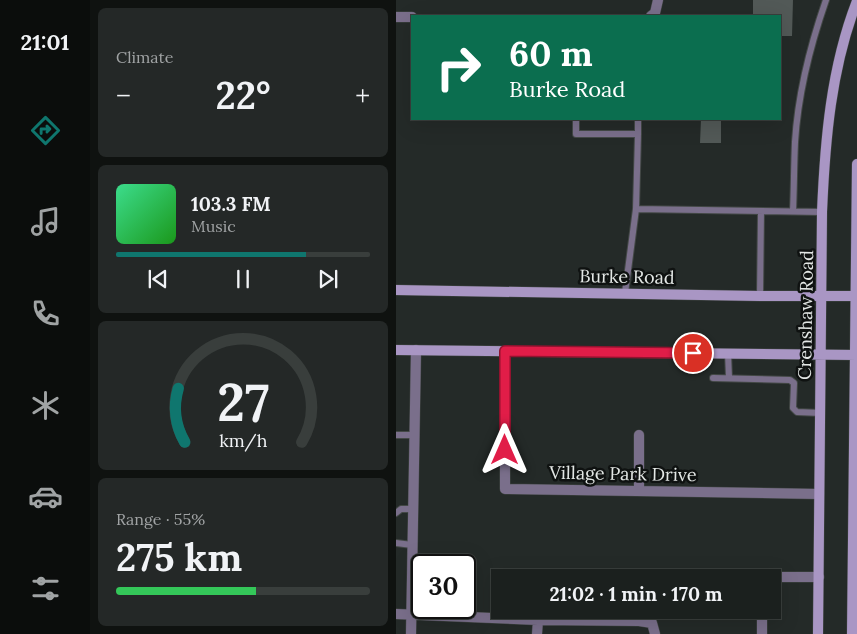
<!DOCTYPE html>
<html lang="en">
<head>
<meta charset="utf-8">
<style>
	:root { --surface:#1b201e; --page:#242827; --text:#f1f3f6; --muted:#a0a3a4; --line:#393e3c; --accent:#0f766e }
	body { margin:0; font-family:Lora,serif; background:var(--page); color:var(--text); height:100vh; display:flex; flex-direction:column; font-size:19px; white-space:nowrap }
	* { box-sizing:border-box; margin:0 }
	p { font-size:16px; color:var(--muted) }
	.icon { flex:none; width:28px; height:28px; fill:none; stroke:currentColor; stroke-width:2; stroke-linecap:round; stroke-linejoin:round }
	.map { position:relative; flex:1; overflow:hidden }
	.details { display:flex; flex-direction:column; gap:8px; padding:8px; background:#0f1210; width:306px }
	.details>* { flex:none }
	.banner { position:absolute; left:15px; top:15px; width:370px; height:105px; border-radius:0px; box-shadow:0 5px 20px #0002,0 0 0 1px var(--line); background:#0b6e4f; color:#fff; overflow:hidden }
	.speed { position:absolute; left:15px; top:554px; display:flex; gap:10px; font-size:25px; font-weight:700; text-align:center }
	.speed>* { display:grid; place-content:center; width:65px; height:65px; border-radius:50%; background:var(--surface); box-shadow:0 5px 20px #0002,0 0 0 1px var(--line); line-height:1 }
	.speed .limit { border:2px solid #111; border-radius:8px; background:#fff; color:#111 }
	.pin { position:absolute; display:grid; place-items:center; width:42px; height:42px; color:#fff; margin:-21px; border:2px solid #fff; border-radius:50%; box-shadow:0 1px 5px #0007 }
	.me { position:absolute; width:55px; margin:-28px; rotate:0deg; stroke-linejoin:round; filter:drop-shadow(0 0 4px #0008) }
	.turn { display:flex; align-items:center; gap:18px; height:105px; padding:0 15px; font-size:22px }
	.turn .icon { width:65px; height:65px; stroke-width:2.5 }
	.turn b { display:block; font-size:35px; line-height:42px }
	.big { font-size:38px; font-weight:700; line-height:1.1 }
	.details .widget { flex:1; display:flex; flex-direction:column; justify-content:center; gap:8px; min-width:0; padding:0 18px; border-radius:8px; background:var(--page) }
	.details .dial { align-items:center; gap:0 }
	.dial svg { height:130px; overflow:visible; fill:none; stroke:var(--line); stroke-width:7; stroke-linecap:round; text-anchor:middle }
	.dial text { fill:var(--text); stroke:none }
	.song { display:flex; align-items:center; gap:15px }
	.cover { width:60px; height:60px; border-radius:8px; background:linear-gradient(135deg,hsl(150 70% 55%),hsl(120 70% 35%)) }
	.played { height:5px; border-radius:2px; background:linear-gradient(90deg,var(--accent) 75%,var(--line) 75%) }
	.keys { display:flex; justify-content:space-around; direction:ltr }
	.heat { display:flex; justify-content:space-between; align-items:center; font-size:28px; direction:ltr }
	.charge { height:8px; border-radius:4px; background:linear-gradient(90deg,#34c759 55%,var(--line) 0) }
	.trip { position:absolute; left:95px; top:569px; width:290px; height:50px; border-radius:0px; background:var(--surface); box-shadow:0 5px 20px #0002,0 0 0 1px var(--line); font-weight:700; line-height:50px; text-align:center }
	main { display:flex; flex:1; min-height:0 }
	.tab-bar { display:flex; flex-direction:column; width:90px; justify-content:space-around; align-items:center; background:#0b0d0c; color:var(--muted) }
	.tab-bar .icon { width:35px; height:35px }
	.tab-bar .active { color:var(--accent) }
	.tab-bar b { font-size:22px; color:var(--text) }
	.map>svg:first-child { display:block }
</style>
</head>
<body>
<main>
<nav class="tab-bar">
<b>21:01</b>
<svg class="icon active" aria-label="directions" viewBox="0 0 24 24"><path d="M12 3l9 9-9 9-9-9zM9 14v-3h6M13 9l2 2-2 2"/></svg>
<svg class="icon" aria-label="music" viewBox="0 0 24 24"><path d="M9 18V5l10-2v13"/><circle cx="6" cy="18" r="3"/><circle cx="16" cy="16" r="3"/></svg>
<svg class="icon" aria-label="phone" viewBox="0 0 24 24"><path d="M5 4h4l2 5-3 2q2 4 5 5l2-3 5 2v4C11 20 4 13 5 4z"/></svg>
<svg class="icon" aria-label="climate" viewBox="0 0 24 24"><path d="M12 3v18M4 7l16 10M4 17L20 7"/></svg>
<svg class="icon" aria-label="car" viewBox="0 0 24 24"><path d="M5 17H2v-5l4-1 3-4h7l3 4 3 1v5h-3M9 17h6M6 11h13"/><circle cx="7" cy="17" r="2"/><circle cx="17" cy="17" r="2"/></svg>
<svg class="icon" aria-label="filters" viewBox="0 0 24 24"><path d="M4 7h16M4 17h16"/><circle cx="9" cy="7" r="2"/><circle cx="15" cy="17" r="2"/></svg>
</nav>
<section class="details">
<div class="widget"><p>Climate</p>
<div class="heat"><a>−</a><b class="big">22°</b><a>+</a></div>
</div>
<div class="widget">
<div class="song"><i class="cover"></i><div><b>103.3 FM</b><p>Music</p></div></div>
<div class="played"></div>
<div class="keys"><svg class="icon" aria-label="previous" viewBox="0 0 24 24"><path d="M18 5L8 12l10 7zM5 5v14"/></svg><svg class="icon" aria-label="pause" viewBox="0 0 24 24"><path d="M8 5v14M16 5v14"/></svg><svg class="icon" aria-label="next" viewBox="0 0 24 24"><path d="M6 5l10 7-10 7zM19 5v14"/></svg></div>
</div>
<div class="widget dial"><svg viewBox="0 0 100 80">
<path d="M14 69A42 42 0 1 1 86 69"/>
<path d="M14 69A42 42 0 0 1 10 36" stroke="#0f766e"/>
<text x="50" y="56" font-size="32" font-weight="700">27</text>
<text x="50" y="72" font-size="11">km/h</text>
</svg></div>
<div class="widget"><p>Range · 55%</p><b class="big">275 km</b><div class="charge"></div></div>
</section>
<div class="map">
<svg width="461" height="634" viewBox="0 0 461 634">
	<rect width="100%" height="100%" fill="#242a28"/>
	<path fill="#525957" d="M357,0H397L396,36H384V16H357Z
		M305,119H325V143H304Z"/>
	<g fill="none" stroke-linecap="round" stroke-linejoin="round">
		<g stroke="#434846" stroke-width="8">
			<path id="service" d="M180,119V134H242V119
				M240,209L426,212
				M397,211C398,188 398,165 399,142C402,94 414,46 430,0
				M229,293L240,209L242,134
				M364,296L365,211
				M332,353L333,378
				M317,378L394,380L398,383L397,408L401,412L425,413
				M0,435H19
				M0,513L5,509H17
				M0,543L16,545"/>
		</g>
		<g stroke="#434846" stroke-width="11">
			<path id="minor" d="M255,16L259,13L262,0
				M0,17H16
				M109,351V489L423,494
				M243,491V435
				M376,579L378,577H423
				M366,610V634
				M0,614L142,620L243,621L256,623L259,634
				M15,634L20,350
				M141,634L142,620"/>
		</g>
		<g stroke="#434846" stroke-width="11">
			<path id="secondary" d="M0,290L364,296H461
				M0,350L461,355
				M422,634L426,212C429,140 435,68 461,1
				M456,634L461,164"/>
		</g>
		<use href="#service" stroke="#7a6f8b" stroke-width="6"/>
		<use href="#minor" stroke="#7a6f8b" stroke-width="10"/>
		<use href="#secondary" stroke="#a996c4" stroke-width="10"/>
	</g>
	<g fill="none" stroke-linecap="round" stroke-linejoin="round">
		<g stroke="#92132f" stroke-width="12">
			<path id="route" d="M109,450V351L297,353"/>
		</g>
		<use href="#route" stroke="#e11d48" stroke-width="9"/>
	</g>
	<g text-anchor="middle" stroke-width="5" stroke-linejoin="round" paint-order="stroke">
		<g font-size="18" fill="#e3e7e5" stroke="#0f1211">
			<text transform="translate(231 277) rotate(1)" y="6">Burke Road</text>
			<text transform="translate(410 315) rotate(-89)" y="6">Crenshaw Road</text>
			<text transform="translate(227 474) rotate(1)" y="6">Village Park Drive</text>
		</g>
	</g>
</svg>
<div class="speed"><div class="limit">30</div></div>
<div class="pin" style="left:297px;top:353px;background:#d93025"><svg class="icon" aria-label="arrive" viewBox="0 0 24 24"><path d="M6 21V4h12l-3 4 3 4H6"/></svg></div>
<svg class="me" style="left:109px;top:450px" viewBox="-20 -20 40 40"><path d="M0-17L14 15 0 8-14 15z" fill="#e11d48" stroke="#fff" stroke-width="4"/></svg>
<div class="trip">21:02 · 1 min · 170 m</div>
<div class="banner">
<div class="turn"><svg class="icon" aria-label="right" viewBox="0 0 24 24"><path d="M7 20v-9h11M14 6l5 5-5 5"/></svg><div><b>60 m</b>Burke Road</div></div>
</div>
</div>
</main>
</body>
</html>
